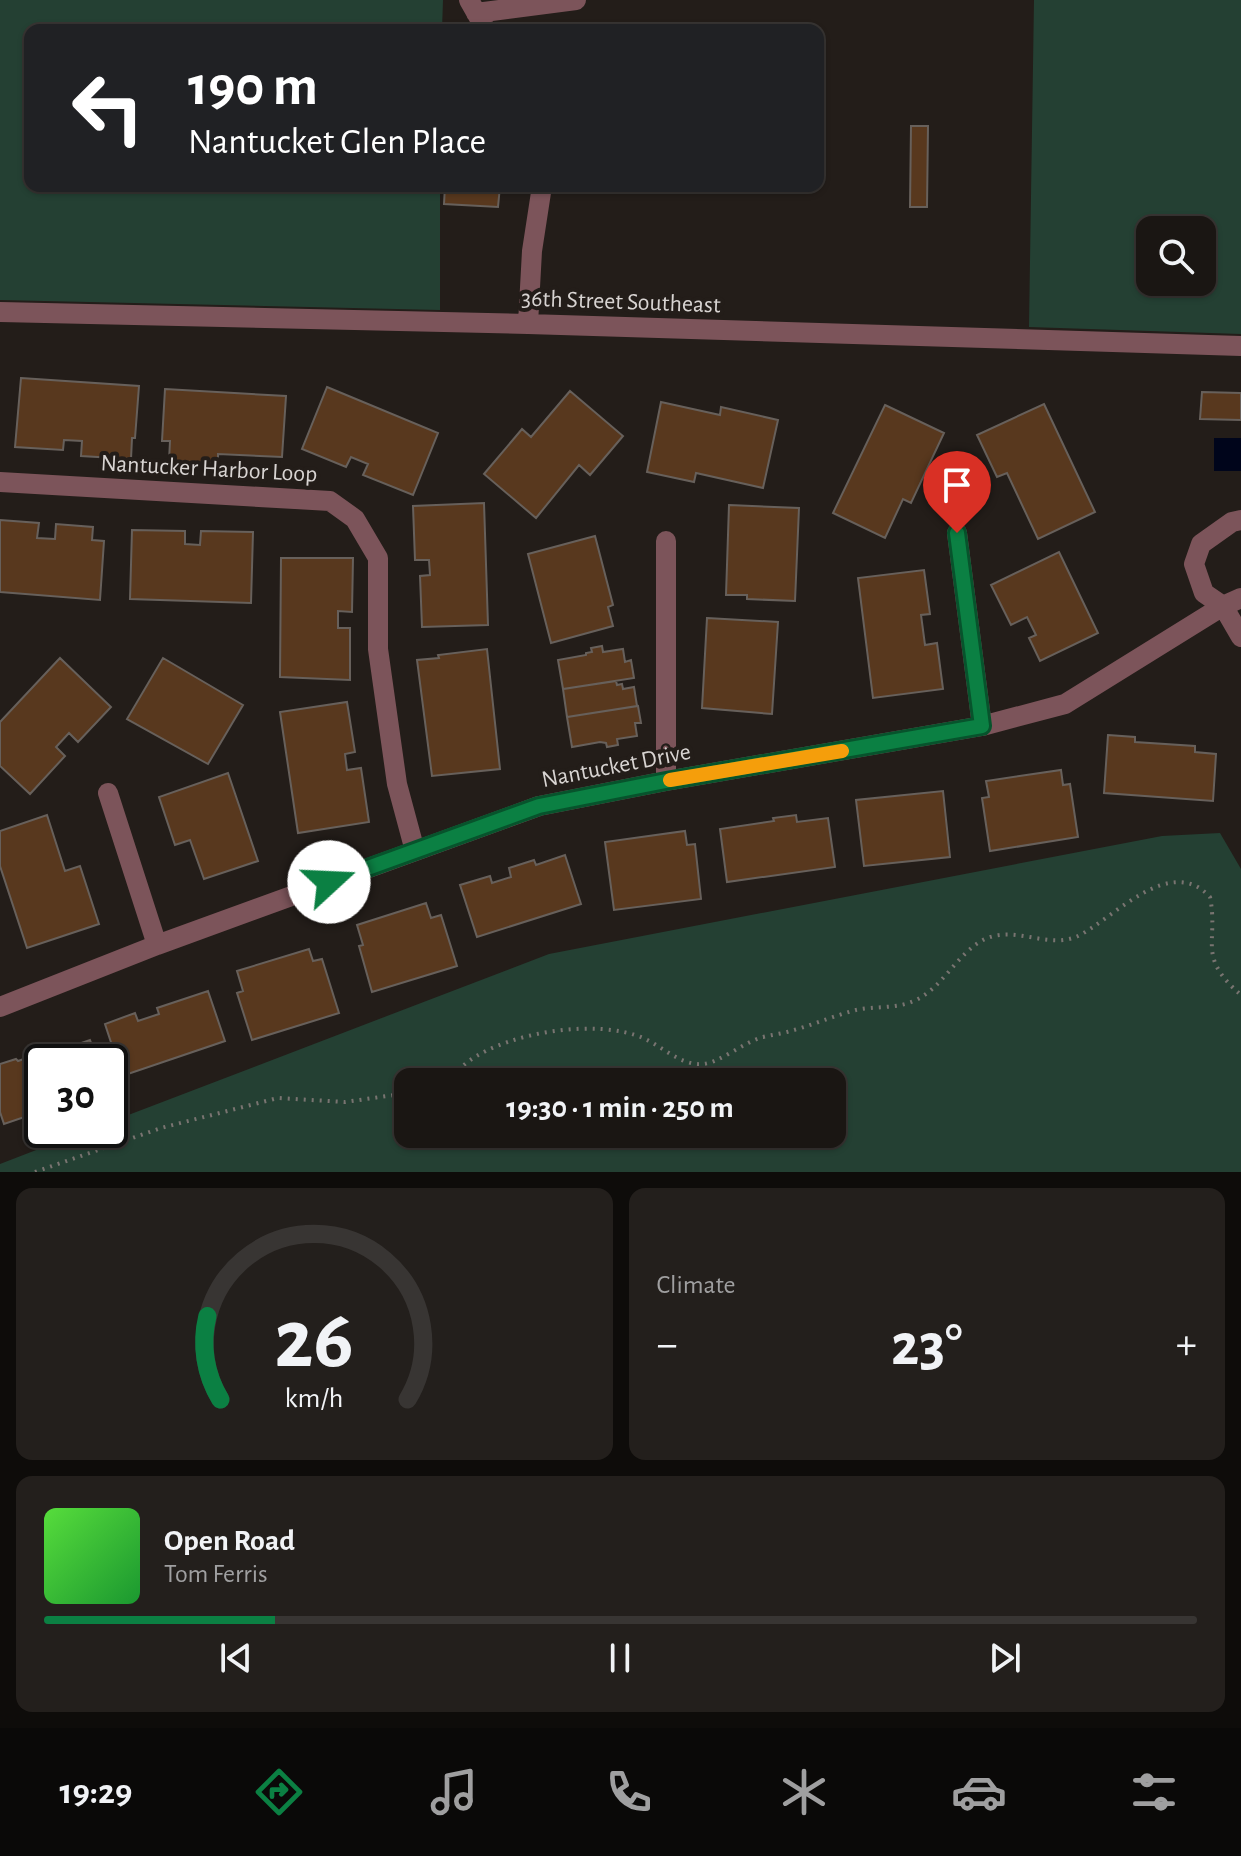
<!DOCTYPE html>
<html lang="en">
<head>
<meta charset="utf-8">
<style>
	:root { --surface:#1a1613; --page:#231f1c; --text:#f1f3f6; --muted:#9f9fa0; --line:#383533; --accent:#0b8043 }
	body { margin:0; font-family:"Alegreya Sans",sans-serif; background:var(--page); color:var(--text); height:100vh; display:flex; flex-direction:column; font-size:30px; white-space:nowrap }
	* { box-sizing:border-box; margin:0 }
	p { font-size:26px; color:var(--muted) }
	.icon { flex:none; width:44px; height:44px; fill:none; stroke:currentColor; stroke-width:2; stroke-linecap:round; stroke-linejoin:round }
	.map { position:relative; height:1172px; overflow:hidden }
	.sheet { display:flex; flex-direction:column; gap:16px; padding:16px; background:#0e0c0a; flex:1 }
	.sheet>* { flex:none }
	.top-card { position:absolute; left:24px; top:24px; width:800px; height:168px; border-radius:16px; box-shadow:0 2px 6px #0004,0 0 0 2px var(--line); background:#202124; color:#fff; overflow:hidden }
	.tools { position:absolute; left:1136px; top:216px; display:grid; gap:16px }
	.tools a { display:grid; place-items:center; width:80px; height:80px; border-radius:16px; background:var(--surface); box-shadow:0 2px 6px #0004,0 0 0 2px var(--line); font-size:40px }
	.speed { position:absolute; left:24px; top:1044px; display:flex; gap:16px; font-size:40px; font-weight:700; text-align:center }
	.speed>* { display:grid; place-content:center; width:104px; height:104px; border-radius:50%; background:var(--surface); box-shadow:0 2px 6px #0004,0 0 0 2px var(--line); line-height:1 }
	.speed .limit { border:4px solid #111; border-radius:12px; background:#fff; color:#111 }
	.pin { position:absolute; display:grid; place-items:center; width:68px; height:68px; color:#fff; margin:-82px -34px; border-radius:50% 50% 50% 0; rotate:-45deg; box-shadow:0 0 8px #0007 }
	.pin .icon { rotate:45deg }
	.me { position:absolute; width:88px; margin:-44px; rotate:70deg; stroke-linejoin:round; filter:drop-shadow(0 0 6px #0008) }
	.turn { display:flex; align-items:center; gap:28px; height:168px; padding:0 32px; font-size:36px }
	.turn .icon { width:104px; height:104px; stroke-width:2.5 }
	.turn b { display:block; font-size:56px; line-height:68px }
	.big { font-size:60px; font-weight:700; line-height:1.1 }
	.sheet .tile { flex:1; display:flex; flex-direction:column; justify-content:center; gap:12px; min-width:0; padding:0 28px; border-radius:16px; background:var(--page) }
	.sheet .dial { align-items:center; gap:0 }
	.dial svg { height:208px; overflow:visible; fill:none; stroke:var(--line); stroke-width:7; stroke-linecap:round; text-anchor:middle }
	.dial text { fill:var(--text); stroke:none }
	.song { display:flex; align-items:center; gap:24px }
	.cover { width:96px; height:96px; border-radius:12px; background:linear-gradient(135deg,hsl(110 70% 55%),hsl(130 70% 35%)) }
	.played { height:8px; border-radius:4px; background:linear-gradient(90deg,var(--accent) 20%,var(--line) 20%) }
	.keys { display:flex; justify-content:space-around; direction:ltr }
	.heat { display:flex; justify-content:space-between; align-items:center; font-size:44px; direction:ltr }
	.sheet .tiles { flex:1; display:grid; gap:16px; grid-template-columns:1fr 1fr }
	.tile:last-child { grid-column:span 2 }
	.trip { position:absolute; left:394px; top:1068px; width:452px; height:80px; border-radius:16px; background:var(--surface); box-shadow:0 2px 6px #0004,0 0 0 2px var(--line); font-weight:700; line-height:80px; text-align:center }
	.tab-bar { display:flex; height:128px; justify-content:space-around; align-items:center; background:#0a0908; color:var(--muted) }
	.tab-bar .icon { width:56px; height:56px }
	.tab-bar .selected { color:var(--accent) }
	.tab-bar b { font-size:36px; color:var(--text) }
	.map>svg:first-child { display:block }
</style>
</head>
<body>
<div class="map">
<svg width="1241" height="1172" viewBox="0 0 1241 1172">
	<rect width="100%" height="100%" fill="#231d19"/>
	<path fill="#244033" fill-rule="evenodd" d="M0,0H443L442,30H30V186H440V310L0,300Z
		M1034,0H1241V334L1029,327ZM1202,230V282H1150V230Z
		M1220,833L1241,869V1172H0V1164L88,1130H110V1122L549,954L1162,836ZM832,1082V1134H408V1082Z"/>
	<path fill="#00051b" d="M1214,438H1241V471H1214Z"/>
	<path fill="#58381e" stroke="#67605b" stroke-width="2" d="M911,126H928L927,207H910Z
		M445,186H500L498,207L444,204Z
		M21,378L139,386L135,438H132L131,459L81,456L82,441L64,440L63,450L15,447Z
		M327,387L438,433L413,495L363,475L368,464L351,457L346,467L302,449Z
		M165,389L286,396L282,457L218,454V463L169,461L170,441H162Z
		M570,391L623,436L590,475L579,465L536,518L484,474L522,429L531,437Z
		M1202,392L1241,393V420L1200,419Z
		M661,402L720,415L721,407L778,420L763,488L696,473L694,482L647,472Z
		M1044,404L1095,512L1038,539L1007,473L997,477L977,435Z
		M885,405L944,433L911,503L903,499L885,538L833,513Z
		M484,503L488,625L422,627L420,576L430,575L429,560H415L413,506Z
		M729,505L799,508L795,601L747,599V595H726Z
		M0,520L39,523L37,538L55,539L56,524L93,527L92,540L104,541L100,600L0,592Z
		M132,530L185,531V544L200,545L201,531L253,532L251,603L130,599Z
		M595,536L613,605L608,607L613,626L551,643L528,554Z
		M1059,552L1098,633L1040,661L1029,638L1036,635L1027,617L1011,625L991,585Z
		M281,558H353L352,612L338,611V628H350V680L280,677Z
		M924,570L930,614L921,615L925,645L937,643L943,689L873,698L858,578Z
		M707,618L778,622L772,714L702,708Z
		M602,646L603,652L623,649L625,662L631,660L634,678L563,689L558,660L586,655V653L592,652L591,648Z
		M487,649L500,769L432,776L417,660L439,658L438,655Z
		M60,658L111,707L78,742L69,733L56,747L65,756L30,794L0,766V722Z
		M163,658L243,705L208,764L127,719Z
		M616,681L617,685L622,684L623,689L634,687L637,706L567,717L563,689Z
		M347,702L355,752L345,754L347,770L361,768L369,822L298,833L280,712Z
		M638,706L641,723H635L637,736L617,739L618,745L607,747L606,743L600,742L572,747L567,717Z
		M1108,735L1135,737V742L1195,746V752L1216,754L1213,801L1104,793Z
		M1061,770L1063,785L1070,784L1078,837L990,851L982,798L989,797L986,781Z
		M228,773L258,861L204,879L190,840L175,845L159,797Z
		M943,791L950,857L864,866L856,800Z
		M47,815L65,871L80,866L99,924L27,948L0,866V831Z
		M796,815L797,822L828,818L835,867L727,882L720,829L774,821L773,818Z
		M685,831L687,845L695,844L701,899L614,910L605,842Z
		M565,855L581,904L477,937L460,885L490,876L492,883L511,877L509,868L534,860L536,865Z
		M426,903L431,918L441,915L457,966L372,992L359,946L363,945L357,925Z
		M309,949L313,961L322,959L339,1013L252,1040L237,993L243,991L237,971Z
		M208,991L225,1041L122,1076L105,1024L135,1013L138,1021L159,1014L157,1008Z
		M90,1040L98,1062H42V1111L4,1124L0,1112V1064L16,1059L18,1061L59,1047L61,1050Z"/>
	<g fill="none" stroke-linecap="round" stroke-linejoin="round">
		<path stroke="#797471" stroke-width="4" stroke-dasharray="2 6" stroke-linecap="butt" d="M447,1082C455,1076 460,1067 469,1061C509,1032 597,1018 643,1038C662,1046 681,1066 703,1064C719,1063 744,1042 763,1037C771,1035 779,1034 787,1032C810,1026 833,1016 856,1010C875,1006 898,1009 916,1000C943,987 957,954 983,940C1014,924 1048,950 1078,936C1113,919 1170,853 1210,897C1219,943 1196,956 1241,995
			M35,1172L161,1128L278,1098L345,1102L408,1093"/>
		<path stroke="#7c545a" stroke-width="20" d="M469,0L486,30
			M476,13L576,0
			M0,312L528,324L1241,346
			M528,324L532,251L542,186
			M0,482L330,501L355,519L378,558V649L397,784L415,851
			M1241,520L1232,522L1201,544L1194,564L1204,593L1223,606L1241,637
			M957,533L982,726
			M666,781V541
			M108,793L157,945
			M0,1007L157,945L539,806L666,781L982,726L1065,704L1223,606L1241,598"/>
	</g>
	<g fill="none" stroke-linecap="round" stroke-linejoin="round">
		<g stroke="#07532c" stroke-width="20">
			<path id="route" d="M329,882L539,806L666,781L982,726L957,533"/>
		</g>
		<use href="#route" stroke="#0b8043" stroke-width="14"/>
		<path stroke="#f59e0b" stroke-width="14" d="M670,780L842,751"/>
	</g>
	<g text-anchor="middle" stroke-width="8" stroke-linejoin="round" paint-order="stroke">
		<g font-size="24" fill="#d8d4d2" stroke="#231d19">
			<text transform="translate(621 301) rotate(2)" y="8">36th Street Southeast</text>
			<text transform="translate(209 468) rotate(3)" y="8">Nantucker Harbor Loop</text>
			<text transform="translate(616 765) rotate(-11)" y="8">Nantucket Drive</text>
		</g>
	</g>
</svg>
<div class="tools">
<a><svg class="icon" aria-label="search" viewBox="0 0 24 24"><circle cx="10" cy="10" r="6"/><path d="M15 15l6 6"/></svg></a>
</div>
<div class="speed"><div class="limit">30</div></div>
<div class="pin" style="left:957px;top:533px;background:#d93025"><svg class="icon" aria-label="arrive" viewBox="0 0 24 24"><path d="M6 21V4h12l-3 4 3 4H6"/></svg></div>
<svg class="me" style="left:329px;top:882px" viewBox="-20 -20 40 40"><circle r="19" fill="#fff"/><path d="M0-13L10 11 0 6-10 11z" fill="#0b8043"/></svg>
<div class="trip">19:30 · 1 min · 250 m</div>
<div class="top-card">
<div class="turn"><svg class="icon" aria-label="left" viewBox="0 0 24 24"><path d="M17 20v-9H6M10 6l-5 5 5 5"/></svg><div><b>190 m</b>Nantucket Glen Place</div></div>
</div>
</div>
<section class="sheet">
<div class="tiles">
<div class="tile dial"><svg viewBox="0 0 100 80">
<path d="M14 69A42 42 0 1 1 86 69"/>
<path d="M14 69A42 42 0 0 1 9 37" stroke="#0b8043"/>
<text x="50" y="56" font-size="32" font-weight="700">26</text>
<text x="50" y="72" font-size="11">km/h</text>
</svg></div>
<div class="tile"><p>Climate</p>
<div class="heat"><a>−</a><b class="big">23°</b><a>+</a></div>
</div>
<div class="tile">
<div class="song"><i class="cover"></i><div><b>Open Road</b><p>Tom Ferris</p></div></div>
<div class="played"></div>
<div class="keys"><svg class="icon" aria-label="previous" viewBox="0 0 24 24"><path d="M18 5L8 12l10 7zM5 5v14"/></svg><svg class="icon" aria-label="pause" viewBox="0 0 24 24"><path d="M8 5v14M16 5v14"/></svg><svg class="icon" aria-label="next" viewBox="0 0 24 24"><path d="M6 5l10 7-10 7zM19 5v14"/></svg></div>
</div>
</div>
</section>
<nav class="tab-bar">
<b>19:29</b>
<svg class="icon selected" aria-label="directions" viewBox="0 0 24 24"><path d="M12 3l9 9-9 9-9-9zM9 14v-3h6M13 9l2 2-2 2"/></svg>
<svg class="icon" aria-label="music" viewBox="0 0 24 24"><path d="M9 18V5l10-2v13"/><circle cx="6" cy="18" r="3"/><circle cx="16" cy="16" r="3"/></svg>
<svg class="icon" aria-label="phone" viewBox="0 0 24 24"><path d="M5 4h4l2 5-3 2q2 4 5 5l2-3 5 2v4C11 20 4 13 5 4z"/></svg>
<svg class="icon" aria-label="climate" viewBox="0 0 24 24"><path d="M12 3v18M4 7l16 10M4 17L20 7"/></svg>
<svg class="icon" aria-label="car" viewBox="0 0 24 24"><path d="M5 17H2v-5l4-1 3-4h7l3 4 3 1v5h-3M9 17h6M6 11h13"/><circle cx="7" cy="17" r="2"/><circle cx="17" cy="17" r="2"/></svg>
<svg class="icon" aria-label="filters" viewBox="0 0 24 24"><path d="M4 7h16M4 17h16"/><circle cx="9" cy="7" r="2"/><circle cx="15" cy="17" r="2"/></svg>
</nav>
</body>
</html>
